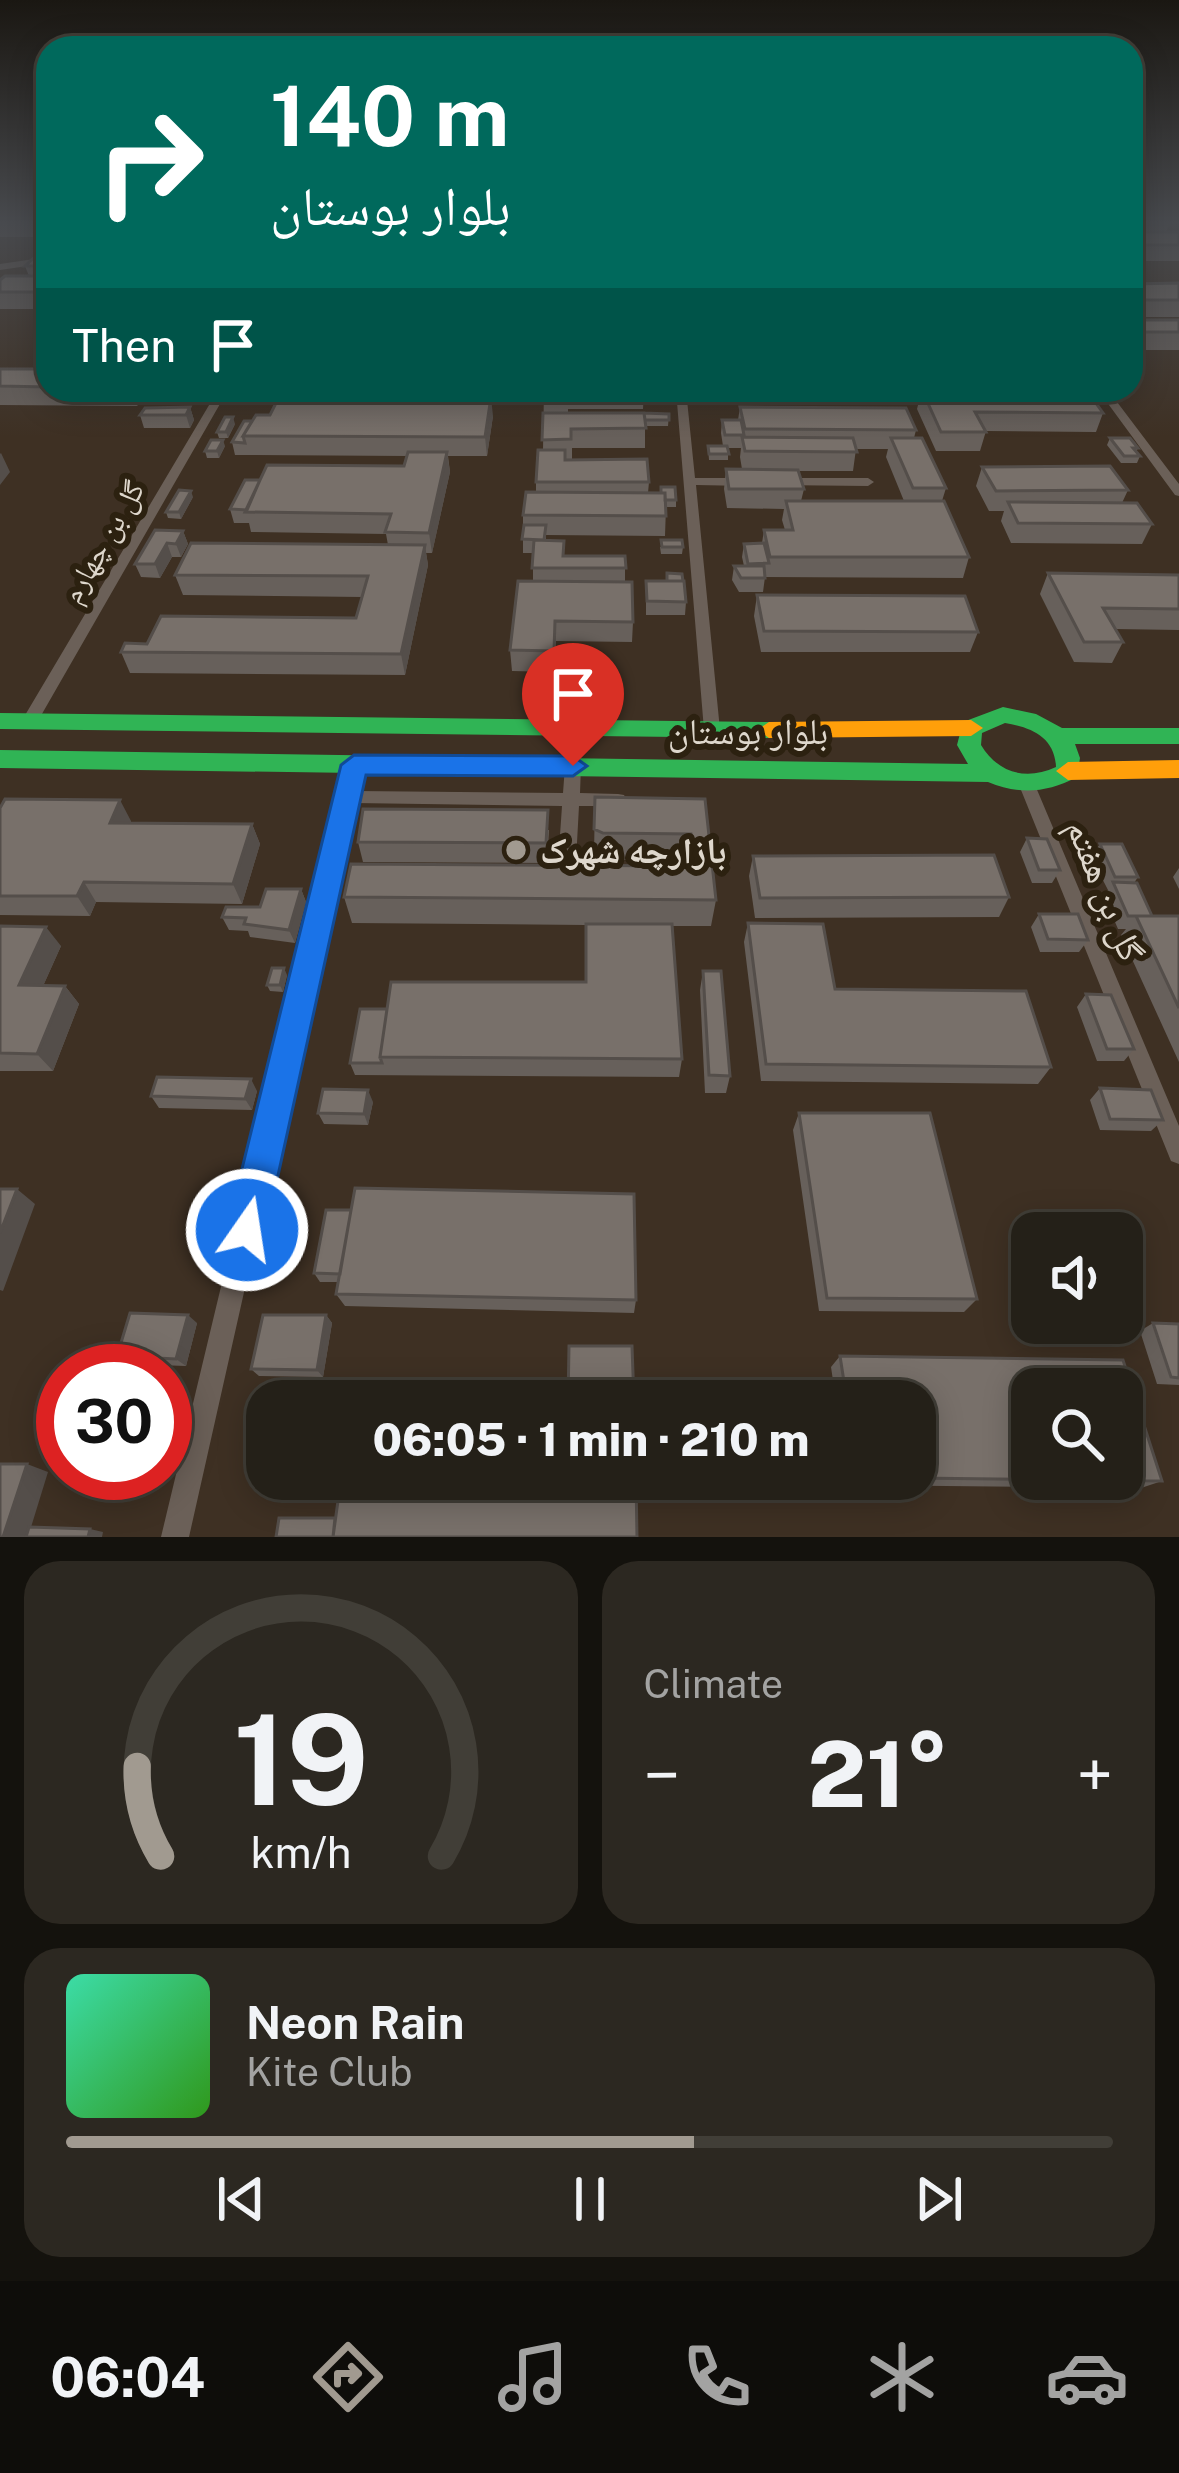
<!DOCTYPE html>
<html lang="en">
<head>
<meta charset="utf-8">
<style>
	:root { --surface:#242018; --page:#2c2821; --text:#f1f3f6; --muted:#a3a3a2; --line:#413e37; --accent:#a19a90 }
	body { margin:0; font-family:"Public Sans","Noto Naskh Arabic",sans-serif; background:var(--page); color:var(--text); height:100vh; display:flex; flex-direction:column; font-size:45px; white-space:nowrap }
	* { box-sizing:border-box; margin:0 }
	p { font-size:39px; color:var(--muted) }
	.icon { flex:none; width:66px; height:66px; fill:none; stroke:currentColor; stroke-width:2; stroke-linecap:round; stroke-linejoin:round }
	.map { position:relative; height:1537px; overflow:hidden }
	.side { display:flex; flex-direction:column; gap:24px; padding:24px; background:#14120d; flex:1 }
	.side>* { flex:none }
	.banner { position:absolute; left:36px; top:36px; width:1107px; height:366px; border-radius:36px; box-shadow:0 6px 30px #0003,0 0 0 3px var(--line); background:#00695c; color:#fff; overflow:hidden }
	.fabs { position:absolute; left:1011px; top:1212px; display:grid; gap:24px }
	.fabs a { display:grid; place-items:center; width:132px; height:132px; border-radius:24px; background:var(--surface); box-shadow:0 6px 30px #0003,0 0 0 3px var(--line); font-size:60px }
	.speed { position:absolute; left:36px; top:1344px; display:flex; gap:24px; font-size:60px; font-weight:700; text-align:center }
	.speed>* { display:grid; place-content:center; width:156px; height:156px; border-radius:50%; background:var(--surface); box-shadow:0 6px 30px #0003,0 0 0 3px var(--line); line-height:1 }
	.speed .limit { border:18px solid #d22; background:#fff; color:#111 }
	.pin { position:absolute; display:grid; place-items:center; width:102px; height:102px; color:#fff; margin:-123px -51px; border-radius:50% 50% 50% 0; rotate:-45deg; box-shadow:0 0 12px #0007 }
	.pin .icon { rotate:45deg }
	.me { position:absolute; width:132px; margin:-66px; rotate:13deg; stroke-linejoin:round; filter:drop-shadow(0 0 9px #0008) }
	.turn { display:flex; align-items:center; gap:42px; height:252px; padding:0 36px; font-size:54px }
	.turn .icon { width:156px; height:156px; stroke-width:2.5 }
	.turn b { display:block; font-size:84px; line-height:102px }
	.then { display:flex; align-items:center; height:114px; padding:0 36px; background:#0003; gap:24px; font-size:45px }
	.big { font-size:90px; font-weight:800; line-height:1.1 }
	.side .widget { flex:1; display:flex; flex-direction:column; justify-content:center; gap:18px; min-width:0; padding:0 42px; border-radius:36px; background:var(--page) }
	.side .dial { align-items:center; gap:0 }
	.dial svg { height:312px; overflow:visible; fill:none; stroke:var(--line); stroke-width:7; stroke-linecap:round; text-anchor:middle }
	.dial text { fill:var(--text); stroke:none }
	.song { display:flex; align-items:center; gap:36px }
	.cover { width:144px; height:144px; border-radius:18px; background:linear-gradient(135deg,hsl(160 70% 55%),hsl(110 70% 35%)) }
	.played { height:12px; border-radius:6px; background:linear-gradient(90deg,var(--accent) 60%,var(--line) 60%) }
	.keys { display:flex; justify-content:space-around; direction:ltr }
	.heat { display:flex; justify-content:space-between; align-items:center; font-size:66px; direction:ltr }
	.side .tiles { flex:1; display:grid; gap:24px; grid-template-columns:1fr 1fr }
	.widget:last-child { grid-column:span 2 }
	.trip { position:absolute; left:246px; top:1380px; width:690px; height:120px; border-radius:36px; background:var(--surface); box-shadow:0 6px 30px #0003,0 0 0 3px var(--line); font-weight:800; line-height:120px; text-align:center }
	.tabs { display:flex; height:192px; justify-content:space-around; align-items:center; background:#0e0d0a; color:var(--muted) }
	.tabs .icon { width:84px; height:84px }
	.tabs .active { color:var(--accent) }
	.tabs b { font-size:54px; color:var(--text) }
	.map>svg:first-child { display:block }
</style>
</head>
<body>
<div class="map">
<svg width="1179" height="1537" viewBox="0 0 1179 1537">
	<rect width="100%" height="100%" fill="#302a20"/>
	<path fill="#3e3023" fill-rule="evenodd" d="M0,221H48V390H1131V221H1179V1537H0ZM1032,1233H1122V1323H1032ZM63,1371H165V1473H63ZM1032,1389H1122V1479H1032ZM267,1401H915V1479H267Z"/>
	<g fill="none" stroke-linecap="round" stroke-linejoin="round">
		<path fill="#6b6058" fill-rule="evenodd" d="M48,257V263L0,270V264Z
			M218,390H228L35,726H23L21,722Z
			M676,390H686L695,478H747L753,482L747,486L696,485L720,730L712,736L704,730Z
			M1098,390H1108L1179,484V496L1175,495Z
			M779,478H868L874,482L868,486L775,485V479Z
			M354,759L362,765L356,791L563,793L565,766L573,760L581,766L580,793L618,794L624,795L627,800L624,805L618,806H579L575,879L572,884L566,886L560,884L557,879L562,806L354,803L189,1537H161L346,765Z
			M1027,779L1033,781L1035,785L1179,1126V1164L1171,1161L1019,785L1021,781Z"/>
		<path fill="#30b455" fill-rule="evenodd" d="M1003,707L1036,714L1062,728H1179V744H1075L1080,758L1077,777C1046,793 1020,795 988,782L0,768V750L968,764L957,745L963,722ZM1005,723C1031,727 1055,737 1056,767C1026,781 998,773 981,745L982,733Z
			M0,713L769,722L781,730L769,738L0,729Z"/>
		<path fill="#ff9f0a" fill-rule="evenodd" d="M971,720L983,728L971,736L769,738L757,730L769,722Z
			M1179,760V778L1068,780L1056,771L1068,762Z"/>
	</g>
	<path fill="#67605b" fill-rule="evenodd" d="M0,221H48V253H44L38,237H0Z
		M1131,221L1169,225L1166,232H1179V261H1131Z
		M48,254V309H0V280L29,276L25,266Z
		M1179,283V317H1131V284Z
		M1131,320H1179V350H1132L1137,356L1131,368Z
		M0,369H48V390H148L137,406L0,405Z
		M493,390H519L517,399H493Z
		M544,390H644L643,409H568V413L669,414L668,426H645V448H572V459H565L649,482L648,493L676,500V507H666L665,536L546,535V540L564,556H625V582L633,622L632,642L556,641L554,672L512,671L510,650L533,581V553H523V515L536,492V482L543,450Z
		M714,390H855L854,398H715Z
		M907,390H1078L1103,413L1096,432L986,431L980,451H936L917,409L920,397H910Z
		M190,407L194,420L190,428H144L140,415Z
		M740,407L916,430L914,438L946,488L942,501L969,557L963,578L765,577L763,592H739L732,580L734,566H744L742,557L744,544L762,543L764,530H785L782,520L784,509L727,508L724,489L726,469H742L740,457L741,448H728V460H709L708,446H723L721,433L722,420H738ZM856,449H888L886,457L904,501H801L804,489L799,471H853Z
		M493,416L487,456H448L450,472L432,553H426L428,565L405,675L130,673L121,652L147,644L356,618L362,597L183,595L175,575L388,545L386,534L251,532L249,523H234L230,509L260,480L404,466L407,456L235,455L232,442L244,421Z
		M235,424L228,438H219L217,432Z
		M1110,438L1138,448L1136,452L1140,456L1137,463H1121L1107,445Z
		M225,446L219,458H207L205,451Z
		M982,467L1128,490L1122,503L1152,524L1142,544L1011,543L1001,521L1004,511H989L976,486Z
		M193,497L181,519L168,518L166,512Z
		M183,531L188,544L181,557H172L160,578L141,577L135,564Z
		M660,547H683L682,554H661Z
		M1048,573L1179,575V630L1115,629L1123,642L1112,663L1074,662L1040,594Z
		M646,581L686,602L685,615H646Z
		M757,595L978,632L970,652H761L754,616Z
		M595,797L705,799L716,900L711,926H673L682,1059L679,1077L355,1075L350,1063L387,1009L586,982V925L352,923L344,897L688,866V860H603L594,855Z
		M0,808L131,821L130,823L252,824L260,844L242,904L96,902L90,916L0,915Z
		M549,830L547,863L363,862L358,842Z
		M1027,838L1060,870L1052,883H1032L1020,852Z
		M1100,844L1138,877L1134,883L1152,916H1179V1062L1121,935L1126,929H1118L1104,896L1108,890L1091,857Z
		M753,856L1009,897L999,917L755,918L749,876Z
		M1179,868V889L1173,877Z
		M301,889L306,902L295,943L250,937L248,931L229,930L222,917L260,907Z
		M1039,914L1088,940L1079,952H1040L1031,927Z
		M748,923L835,989L1051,1067L1038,1084L761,1081L744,942Z
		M0,926L61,946L43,986H65L79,1004L53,1071H0Z
		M703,971L730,1076L726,1093H705L700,990Z
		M287,975L283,992L270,991L267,985Z
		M1086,994L1134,1049L1124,1061H1097L1077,1007Z
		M1100,1088L1163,1120L1151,1131L1100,1130L1090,1100Z
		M257,1091L252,1110L159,1108L151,1096Z
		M373,1102L368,1125L324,1124L318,1113Z
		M799,1113L977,1299L964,1312L819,1311L793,1130Z
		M326,1210L636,1300L634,1313L345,1306L336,1294L338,1282H320L314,1273Z
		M326,1315L332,1323L323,1377L259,1376L251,1369Z
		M197,1323L186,1366L128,1364L117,1356Z
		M1153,1323L1179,1324V1385L1157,1384L1140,1331Z
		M840,1356L1162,1481L1141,1488L848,1485L847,1479H915V1401H836L831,1367Z"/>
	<path fill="#544e4a" d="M131,390H148L137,406Z
		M491,397L493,416L487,456L485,437Z
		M190,407L194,420L190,428L186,415Z
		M233,417L235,424L228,438L226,432Z
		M223,440L225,446L219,458L217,451Z
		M447,452L450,472L432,553L429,533Z
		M1,453L10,472L0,485V454Z
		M191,491L193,497L181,519L179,512Z
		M183,531L188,544L181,557L176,544Z
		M167,543L172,557L160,578L155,564Z
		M425,545L428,565L405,675L401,654Z
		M120,800L131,821L121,843L110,823Z
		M252,824L260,844L242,904L233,884Z
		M84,882L96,902L90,916L77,896Z
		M301,889L306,902L295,943L289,930Z
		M46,927L61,946L35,1004L19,985Z
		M284,968L287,975L283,992L280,985Z
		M65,986L79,1004L53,1071L37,1054Z
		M251,1079L257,1091L252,1110L245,1099Z
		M368,1090L373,1102L368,1125L364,1114Z
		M17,1189L35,1204L3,1291L0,1290V1233Z
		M188,1315L197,1323L186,1366L176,1359Z
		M326,1315L332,1323L323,1377L317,1370Z
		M27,1464L48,1472L28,1537H3Z
		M90,1529L103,1532L102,1537H88Z"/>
	<path fill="#78706a" stroke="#544e4a" stroke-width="3" fill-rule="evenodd" d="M1131,221H1163L1169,225H1131Z
		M1131,232H1179V245H1131Z
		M38,254H48V266H25Z
		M5,276H48V292H0V280Z
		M1179,283V300H1131V284Z
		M1131,320H1179V332H1131Z
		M0,369H48V387L0,386Z
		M493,390H517V393H493Z
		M544,390H644V391L568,390V403H543Z
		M922,390L1088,392L1103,413L975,412L986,432H941Z
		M279,397H491L485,437L243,436L256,415H270Z
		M190,407L186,415H140L145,408Z
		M740,407L906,408L916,430L745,429Z
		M543,413H644L646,428L571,429V439L542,440Z
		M644,413L669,414V420H645Z
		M225,417H233L226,432H217Z
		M722,420H741L744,435H725Z
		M244,421H252L243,436L245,443L232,442Z
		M742,437L853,438L857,452L745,451Z
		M891,438H922L946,488H913Z
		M1110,438H1130L1138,448H1133L1140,456H1124Z
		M211,440H223L217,451H205Z
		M708,446H727L729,454H709Z
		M538,450H565V460L647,459L649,482H536Z
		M408,452H447L429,533L385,532L391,514L245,512L267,465L404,466Z
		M1110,466L1128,490L996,491L982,467Z
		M726,469L798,470L804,489H729Z
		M245,480H260L247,510L230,509Z
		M661,487H675L676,500H665V493H661Z
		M179,490L191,491L179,512H166Z
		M526,492L665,493L666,516L523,515Z
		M786,501H944L969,557H770L764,530H793Z
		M1008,502L1137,503L1152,524L1018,523Z
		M524,525H546L544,540L522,539Z
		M155,530L183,531L176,544L167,543L155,564H135Z
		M534,540L564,541L563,556H625L626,568H532Z
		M661,540H682L683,547H662Z
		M191,543L425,545L401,654L121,652L125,643L147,644L161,616L356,618L368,576L175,575Z
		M764,543L769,563L748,564L744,544Z
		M734,566H764L765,578H741Z
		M667,573L682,574L683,581H667Z
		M1048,573L1179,575V609L1103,608L1123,642H1084Z
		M518,581L632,582L633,622L555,621L554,651L510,650Z
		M646,581H684L686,602L647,601Z
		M757,595L965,596L978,632L764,631Z
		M595,797L705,799L716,900L344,897L351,864L694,866L691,834L603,833L594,829Z
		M5,799L120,800L110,823L252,824L233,884L84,882L77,896H0V808Z
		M363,809L548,810L546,843L358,842Z
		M1027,838L1047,839L1060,870H1039Z
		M1100,844H1122L1138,877H1115Z
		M994,855L1009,897L760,898L753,856Z
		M1113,882L1137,883L1152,916H1128Z
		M266,889H301L289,930L244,924L246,918L222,917L226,907H260Z
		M1039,914H1078L1088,940L1048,939Z
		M1136,916H1179V1008Z
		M748,923L823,924L835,989L1026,991L1051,1067L766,1064Z
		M586,924H672L682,1059L380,1057L391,982H586Z
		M0,926L46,927L19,985L65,986L37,1054L0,1053Z
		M272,968H284L280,985H267Z
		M703,971H721L730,1076L709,1075Z
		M1086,994L1111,995L1134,1049H1107Z
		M360,1009H387L380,1057L382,1063H350Z
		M157,1077L251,1079L245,1099L151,1096Z
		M1100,1088L1151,1090L1163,1120L1110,1119Z
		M323,1089L368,1090L364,1114L318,1113Z
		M799,1113H930L977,1299L827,1298Z
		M355,1188L634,1194L636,1300L336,1294Z
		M0,1189H17L0,1233Z
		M326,1210H351L340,1274L314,1273Z
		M130,1313L188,1315L176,1359L117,1356Z
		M263,1315H326L317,1370L251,1369Z
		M1153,1323L1179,1324V1378L1171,1377Z
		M569,1346H632L634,1401H568Z
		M840,1356L1123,1360L1162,1481L915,1478V1401H847ZM1032,1389H1122V1479H1032Z
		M0,1464H27L3,1537H0Z
		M341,1479H636L637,1537H333Z
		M279,1518H335L333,1537H276Z
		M29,1527L90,1529L88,1537H26Z"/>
	<linearGradient id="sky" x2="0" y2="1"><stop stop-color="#1a1712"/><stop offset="0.51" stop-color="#484a4e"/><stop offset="1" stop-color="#484a4e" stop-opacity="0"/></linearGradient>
	<rect width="1179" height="437" fill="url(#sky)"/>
	<path fill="#1a73e8" stroke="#114b97" stroke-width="3" d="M354,755L573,756L587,766L573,776L366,775L266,1230L261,1244L247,1249L233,1244L227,1230L341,765Z"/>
	<circle fill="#a19a90" stroke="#2c2110" stroke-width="4.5" cx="516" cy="850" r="12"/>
	<g text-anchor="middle" stroke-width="12" stroke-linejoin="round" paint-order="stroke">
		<g font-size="30" fill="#ded7cc" stroke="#2c2110">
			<text transform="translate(103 542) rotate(-60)" y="10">گل بن چهارم</text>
		</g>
		<g font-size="36" fill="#ded7cc" stroke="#2c2110">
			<text x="748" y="744">بلوار بوستان</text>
			<text transform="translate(1106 890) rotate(68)" y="13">گل بن هفتم</text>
		</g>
		<g font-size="36" font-weight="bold" fill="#ded7cc" stroke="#2c2110" text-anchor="start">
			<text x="540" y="863">بازارچه شهرک</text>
		</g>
	</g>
</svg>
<div class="fabs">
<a><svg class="icon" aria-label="sound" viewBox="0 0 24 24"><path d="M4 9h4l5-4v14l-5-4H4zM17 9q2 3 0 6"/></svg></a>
<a><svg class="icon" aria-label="search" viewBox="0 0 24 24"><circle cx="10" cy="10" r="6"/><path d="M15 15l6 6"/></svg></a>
</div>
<div class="speed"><div class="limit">30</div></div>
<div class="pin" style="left:573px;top:766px;background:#d93025"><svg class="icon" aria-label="arrive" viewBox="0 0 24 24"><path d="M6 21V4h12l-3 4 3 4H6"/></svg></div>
<svg class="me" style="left:247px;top:1230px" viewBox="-20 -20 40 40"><circle r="17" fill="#1a73e8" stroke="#fff" stroke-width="3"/><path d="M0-11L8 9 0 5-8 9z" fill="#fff"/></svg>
<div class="trip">06:05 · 1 min · 210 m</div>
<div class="banner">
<div class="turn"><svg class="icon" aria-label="right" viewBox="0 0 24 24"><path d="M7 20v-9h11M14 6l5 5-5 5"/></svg><div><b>140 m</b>بلوار بوستان</div></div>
<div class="then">Then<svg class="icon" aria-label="arrive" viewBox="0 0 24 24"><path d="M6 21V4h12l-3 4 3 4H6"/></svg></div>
</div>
</div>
<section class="side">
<div class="tiles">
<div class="widget dial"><svg viewBox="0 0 100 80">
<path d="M14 69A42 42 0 1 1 86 69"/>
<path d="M14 69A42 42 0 0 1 8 46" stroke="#a19a90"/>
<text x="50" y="56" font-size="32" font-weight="700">19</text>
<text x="50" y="72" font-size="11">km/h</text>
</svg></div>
<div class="widget"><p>Climate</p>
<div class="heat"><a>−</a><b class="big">21°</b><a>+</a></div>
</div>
<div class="widget">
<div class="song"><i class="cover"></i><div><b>Neon Rain</b><p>Kite Club</p></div></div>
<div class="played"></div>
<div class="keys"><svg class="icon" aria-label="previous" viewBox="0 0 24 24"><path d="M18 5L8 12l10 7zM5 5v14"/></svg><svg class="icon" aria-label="pause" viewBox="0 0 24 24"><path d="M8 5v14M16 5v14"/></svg><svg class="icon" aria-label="next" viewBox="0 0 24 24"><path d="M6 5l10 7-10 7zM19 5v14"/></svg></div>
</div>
</div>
</section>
<nav class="tabs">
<b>06:04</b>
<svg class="icon active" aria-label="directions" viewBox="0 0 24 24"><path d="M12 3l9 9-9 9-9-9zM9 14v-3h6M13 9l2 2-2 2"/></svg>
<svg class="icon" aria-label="music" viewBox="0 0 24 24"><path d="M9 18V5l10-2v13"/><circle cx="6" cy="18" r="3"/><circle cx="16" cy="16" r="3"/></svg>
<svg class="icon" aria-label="phone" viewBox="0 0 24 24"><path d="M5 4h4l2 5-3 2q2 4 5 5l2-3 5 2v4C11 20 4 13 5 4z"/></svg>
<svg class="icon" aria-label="climate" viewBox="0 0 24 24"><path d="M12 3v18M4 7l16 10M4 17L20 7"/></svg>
<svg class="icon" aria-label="car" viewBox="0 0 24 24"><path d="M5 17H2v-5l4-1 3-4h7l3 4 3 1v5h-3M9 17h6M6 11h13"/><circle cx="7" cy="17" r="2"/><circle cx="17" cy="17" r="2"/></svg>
</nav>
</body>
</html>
